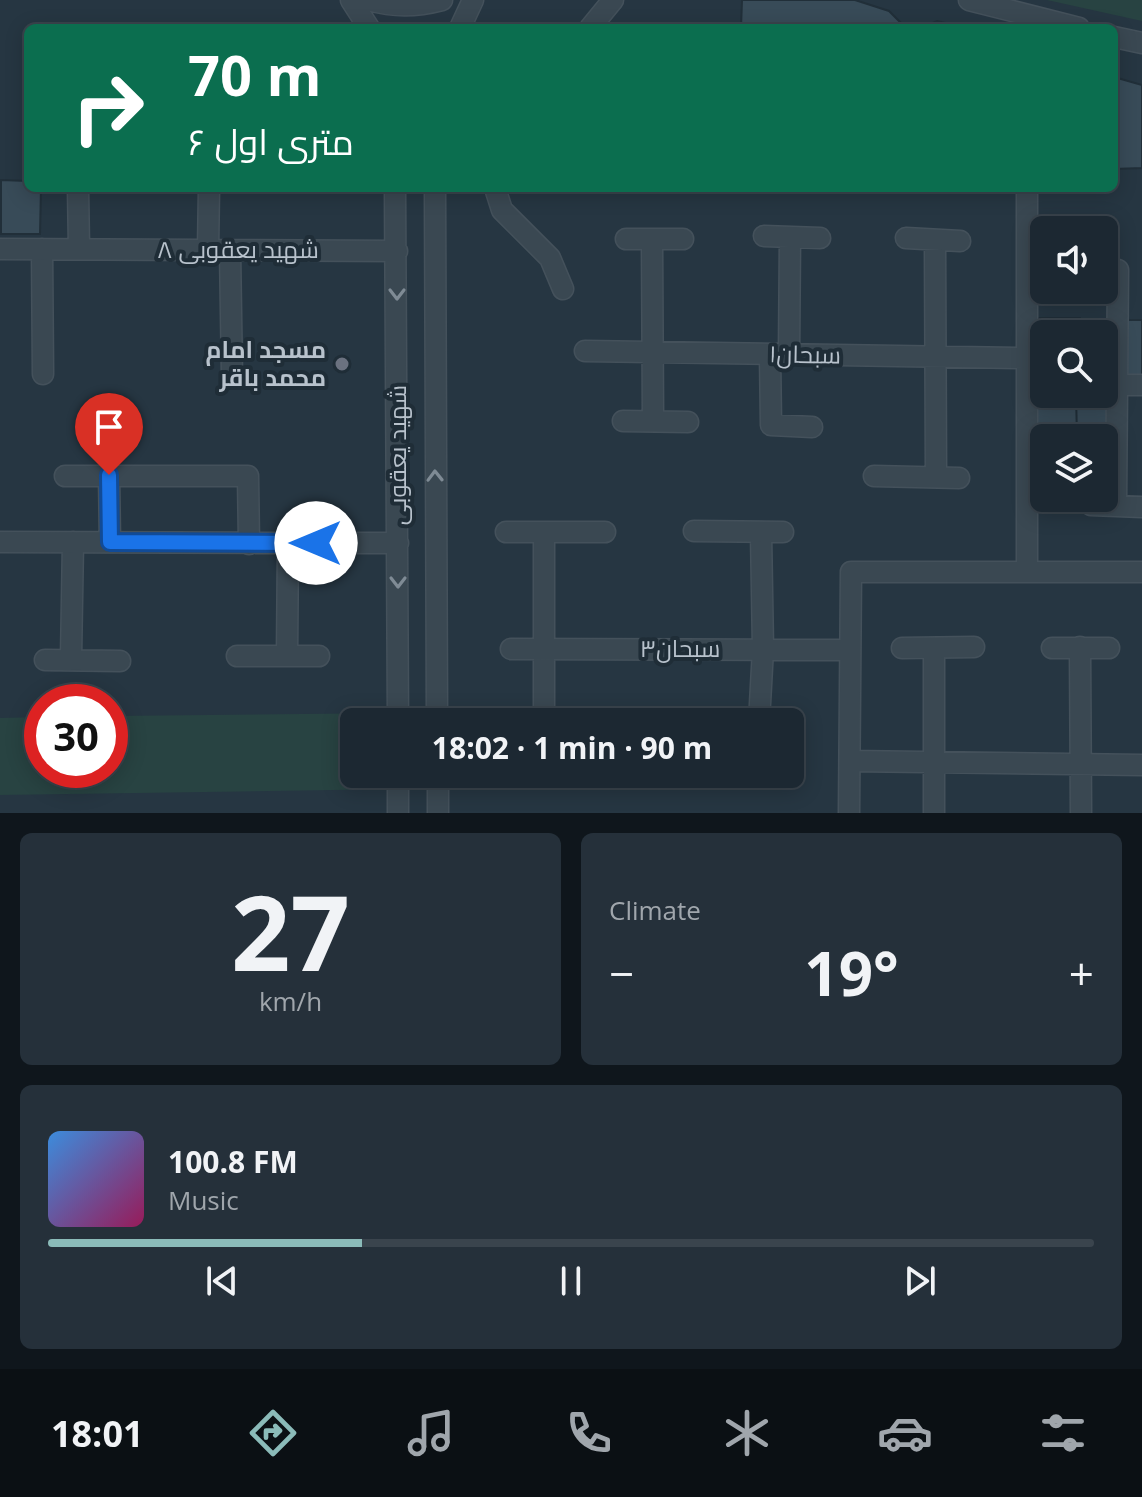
<!DOCTYPE html>
<html lang="en">
<head>
<meta charset="utf-8">
<style>
	:root { --surface:#1c2832; --page:#25303a; --text:#f1f3f6; --muted:#a0a6ac; --line:#3a444d; --accent:#8bbbb9 }
	body { margin:0; font-family:"Open Sans",Cairo,sans-serif; background:var(--page); color:var(--text); height:100vh; display:flex; flex-direction:column; font-size:30px; white-space:nowrap }
	* { box-sizing:border-box; margin:0 }
	p { font-size:26px; color:var(--muted) }
	.icon { flex:none; width:44px; height:44px; fill:none; stroke:currentColor; stroke-width:2; stroke-linecap:round; stroke-linejoin:round }
	.map { position:relative; height:813px; overflow:hidden }
	.panel { display:flex; flex-direction:column; gap:20px; padding:20px; background:#0f161c; flex:1 }
	.panel>* { flex:none }
	.banner { position:absolute; left:24px; top:24px; width:1094px; height:168px; border-radius:12px; box-shadow:0 4px 20px #0003,0 0 0 2px var(--line); background:#0b6e4f; color:#fff; overflow:hidden }
	.fabs { position:absolute; left:1030px; top:216px; display:grid; gap:16px }
	.fabs a { display:grid; place-items:center; width:88px; height:88px; border-radius:12px; background:var(--surface); box-shadow:0 4px 20px #0003,0 0 0 2px var(--line); font-size:40px }
	.speed { position:absolute; left:24px; top:684px; display:flex; gap:16px; font-size:40px; font-weight:700; text-align:center }
	.speed>* { display:grid; place-content:center; width:104px; height:104px; border-radius:50%; background:var(--surface); box-shadow:0 4px 20px #0003,0 0 0 2px var(--line); line-height:1 }
	.speed .limit { border:12px solid #d22; background:#fff; color:#111 }
	.pin { position:absolute; display:grid; place-items:center; width:68px; height:68px; color:#fff; margin:-82px -34px; border-radius:50% 50% 50% 0; rotate:-45deg; box-shadow:0 0 8px #0007 }
	.pin .icon { rotate:45deg }
	.me { position:absolute; width:88px; margin:-44px; rotate:270deg; stroke-linejoin:round; filter:drop-shadow(0 0 6px #0008) }
	.turn { display:flex; align-items:center; gap:28px; height:168px; padding:0 32px; font-size:36px }
	.turn .icon { width:104px; height:104px; stroke-width:2.5 }
	.turn b { display:block; font-size:56px; line-height:68px }
	.big { font-size:60px; font-weight:700; line-height:1.1 }
	.panel .card { flex:1; display:flex; flex-direction:column; justify-content:center; gap:12px; min-width:0; padding:0 28px; border-radius:12px; background:var(--page) }
	.panel .dial { align-items:center; gap:0 }
	.dial b { font-size:104px; line-height:1 }
	.song { display:flex; align-items:center; gap:24px }
	.cover { width:96px; height:96px; border-radius:12px; background:linear-gradient(135deg,hsl(210 70% 55%),hsl(330 70% 35%)) }
	.played { height:8px; border-radius:4px; background:linear-gradient(90deg,var(--accent) 30%,var(--line) 30%) }
	.keys { display:flex; justify-content:space-around; direction:ltr }
	.heat { display:flex; justify-content:space-between; align-items:center; font-size:44px; direction:ltr }
	.panel .tiles { flex:1; display:grid; gap:20px; grid-template-columns:1fr 1fr }
	.card:last-child { grid-column:span 2 }
	.trip { position:absolute; left:340px; top:708px; width:464px; height:80px; border-radius:12px; background:var(--surface); box-shadow:0 4px 20px #0003,0 0 0 2px var(--line); font-weight:700; line-height:80px; text-align:center }
	.menu { display:flex; height:128px; justify-content:space-around; align-items:center; background:#0b1014; color:var(--muted) }
	.menu .icon { width:56px; height:56px }
	.menu .current { color:var(--accent) }
	.menu b { font-size:36px; color:var(--text) }
	.map>svg:first-child { display:block }
</style>
</head>
<body>
<div class="map">
<svg width="1142" height="813" viewBox="0 0 1142 813">
	<rect width="100%" height="100%" fill="#263642"/>
	<path fill="#284342" d="M1047,0H1142V21Z
		M398,713V722H354V774H398V789L0,795V718L42,717V770H110V716Z"/>
	<path fill="#384b58" stroke="#212f39" stroke-width="2" d="M742,0H855L889,11L901,23L917,28H741Z
		M937,21L965,28H922Z
		M1114,77L1142,85V168L1114,169Z
		M1,180L28,181V188H41L40,234H1Z
		M1036,318H1080V334H1044V376H1036Z
		M1080,318L1112,319V364H1104V334H1080Z
		M1125,320H1142V377H1124Z
		M1034,392L1076,394L1077,438H1044V454H1035Z
		M1111,392V453H1104V438H1077L1076,394Z"/>
	<g fill="none" stroke-linecap="round" stroke-linejoin="round">
		<g stroke="#44515b" stroke-width="23">
			<path id="minor" d="M351,0L369,28
				M368,0C394,7 415,7 442,0
				M969,0L1079,28
				M460,28L473,0
				M590,28L613,0
				M1114,37L1142,43
				M78,188L79,249
				M395,188L398,722
				M435,188L437,722
				M495,188L502,210L550,258L563,289
				M1027,188V572
				M764,236L820,238
				M906,238L960,241
				M626,239H683
				M652,240L653,420
				M935,240L936,477
				M0,249L397,251
				M42,249L43,374
				M208,250L209,188
				M230,250L232,376
				M585,351L1025,358
				M770,354L771,425L812,427
				M789,355L790,237
				M1104,385H1142
				M623,421L688,422
				M109,475L110,542
				M65,476H248L249,544
				M874,476L959,478
				M1091,505L1142,507
				M1116,505L1118,270
				M694,531L783,532
				M506,532H605
				M544,532V722
				M0,542L398,543
				M1080,647L1081,813
				M902,648L974,647
				M1052,648H1109
				M511,649L850,650
				M237,656H319
				M287,656L288,543
				M71,658L73,542
				M45,660L120,661
				M759,722L763,649L761,533
				M850,761L1142,765
				M438,774V813
				M398,813V774
				M849,813L851,572H1142
				M934,813V648"/>
		</g>
		<use href="#minor" stroke="#3a4852" stroke-width="20"/>
	</g>
	<defs><path id="oneway-chevron" d="M-2-3.5L2.5 0L-2 3.5" fill="none" stroke-width="1.6" stroke-linecap="round" stroke-linejoin="round" transform="scale(2)"/></defs>
	<g stroke="#7f8b95">
		<use href="#oneway-chevron" transform="translate(397 294) rotate(90)"/>
		<use href="#oneway-chevron" transform="translate(435 476) rotate(-91)"/>
		<use href="#oneway-chevron" transform="translate(398 582) rotate(90)"/>
	</g>
	<g fill="none" stroke-linecap="round" stroke-linejoin="round">
		<g stroke="#114b97" stroke-width="20">
			<path id="route" d="M109,475L110,542L316,543"/>
		</g>
		<use href="#route" stroke="#1a73e8" stroke-width="14"/>
	</g>
	<circle fill="#6b7280" stroke="#1f2d37" stroke-width="3" cx="342" cy="364" r="8"/>
	<g text-anchor="middle" stroke-width="8" stroke-linejoin="round" paint-order="stroke">
		<g font-size="24" fill="#b8c2cc" stroke="#1f2d37">
			<text x="238" y="258">شهید یعقوبی ۸</text>
			<text transform="translate(805 355) rotate(1)" y="8">سبحان۱</text>
			<text transform="translate(398 455) rotate(-90)" y="8">شهید یعقوبی</text>
			<text x="680" y="657">سبحان۳</text>
		</g>
		<g font-size="24" font-weight="bold" fill="#b8c2cc" stroke="#1f2d37" text-anchor="end">
			<text x="326" y="358">مسجد امام<tspan x="326" dy="28">محمد باقر</tspan></text>
		</g>
	</g>
</svg>
<div class="fabs">
<a><svg class="icon" aria-label="sound" viewBox="0 0 24 24"><path d="M4 9h4l5-4v14l-5-4H4zM17 9q2 3 0 6"/></svg></a>
<a><svg class="icon" aria-label="search" viewBox="0 0 24 24"><circle cx="10" cy="10" r="6"/><path d="M15 15l6 6"/></svg></a>
<a><svg class="icon" aria-label="layers" viewBox="0 0 24 24"><path d="M12 4l9 5-9 5-9-5zM3 14l9 5 9-5"/></svg></a>
</div>
<div class="speed"><div class="limit">30</div></div>
<div class="pin" style="left:109px;top:475px;background:#d93025"><svg class="icon" aria-label="arrive" viewBox="0 0 24 24"><path d="M6 21V4h12l-3 4 3 4H6"/></svg></div>
<svg class="me" style="left:316px;top:543px" viewBox="-20 -20 40 40"><circle r="19" fill="#fff"/><path d="M0-13L10 11 0 6-10 11z" fill="#1a73e8"/></svg>
<div class="trip">18:02 · 1 min · 90 m</div>
<div class="banner">
<div class="turn"><svg class="icon" aria-label="right" viewBox="0 0 24 24"><path d="M7 20v-9h11M14 6l5 5-5 5"/></svg><div><b>70 m</b>۶ متری اول</div></div>
</div>
</div>
<section class="panel">
<div class="tiles">
<div class="card dial"><b>27</b><p>km/h</p></div>
<div class="card"><p>Climate</p>
<div class="heat"><a>−</a><b class="big">19°</b><a>+</a></div>
</div>
<div class="card">
<div class="song"><i class="cover"></i><div><b>100.8 FM</b><p>Music</p></div></div>
<div class="played"></div>
<div class="keys"><svg class="icon" aria-label="previous" viewBox="0 0 24 24"><path d="M18 5L8 12l10 7zM5 5v14"/></svg><svg class="icon" aria-label="pause" viewBox="0 0 24 24"><path d="M8 5v14M16 5v14"/></svg><svg class="icon" aria-label="next" viewBox="0 0 24 24"><path d="M6 5l10 7-10 7zM19 5v14"/></svg></div>
</div>
</div>
</section>
<nav class="menu">
<b>18:01</b>
<svg class="icon current" aria-label="directions" viewBox="0 0 24 24"><path d="M12 3l9 9-9 9-9-9zM9 14v-3h6M13 9l2 2-2 2"/></svg>
<svg class="icon" aria-label="music" viewBox="0 0 24 24"><path d="M9 18V5l10-2v13"/><circle cx="6" cy="18" r="3"/><circle cx="16" cy="16" r="3"/></svg>
<svg class="icon" aria-label="phone" viewBox="0 0 24 24"><path d="M5 4h4l2 5-3 2q2 4 5 5l2-3 5 2v4C11 20 4 13 5 4z"/></svg>
<svg class="icon" aria-label="climate" viewBox="0 0 24 24"><path d="M12 3v18M4 7l16 10M4 17L20 7"/></svg>
<svg class="icon" aria-label="car" viewBox="0 0 24 24"><path d="M5 17H2v-5l4-1 3-4h7l3 4 3 1v5h-3M9 17h6M6 11h13"/><circle cx="7" cy="17" r="2"/><circle cx="17" cy="17" r="2"/></svg>
<svg class="icon" aria-label="filters" viewBox="0 0 24 24"><path d="M4 7h16M4 17h16"/><circle cx="9" cy="7" r="2"/><circle cx="15" cy="17" r="2"/></svg>
</nav>
</body>
</html>
